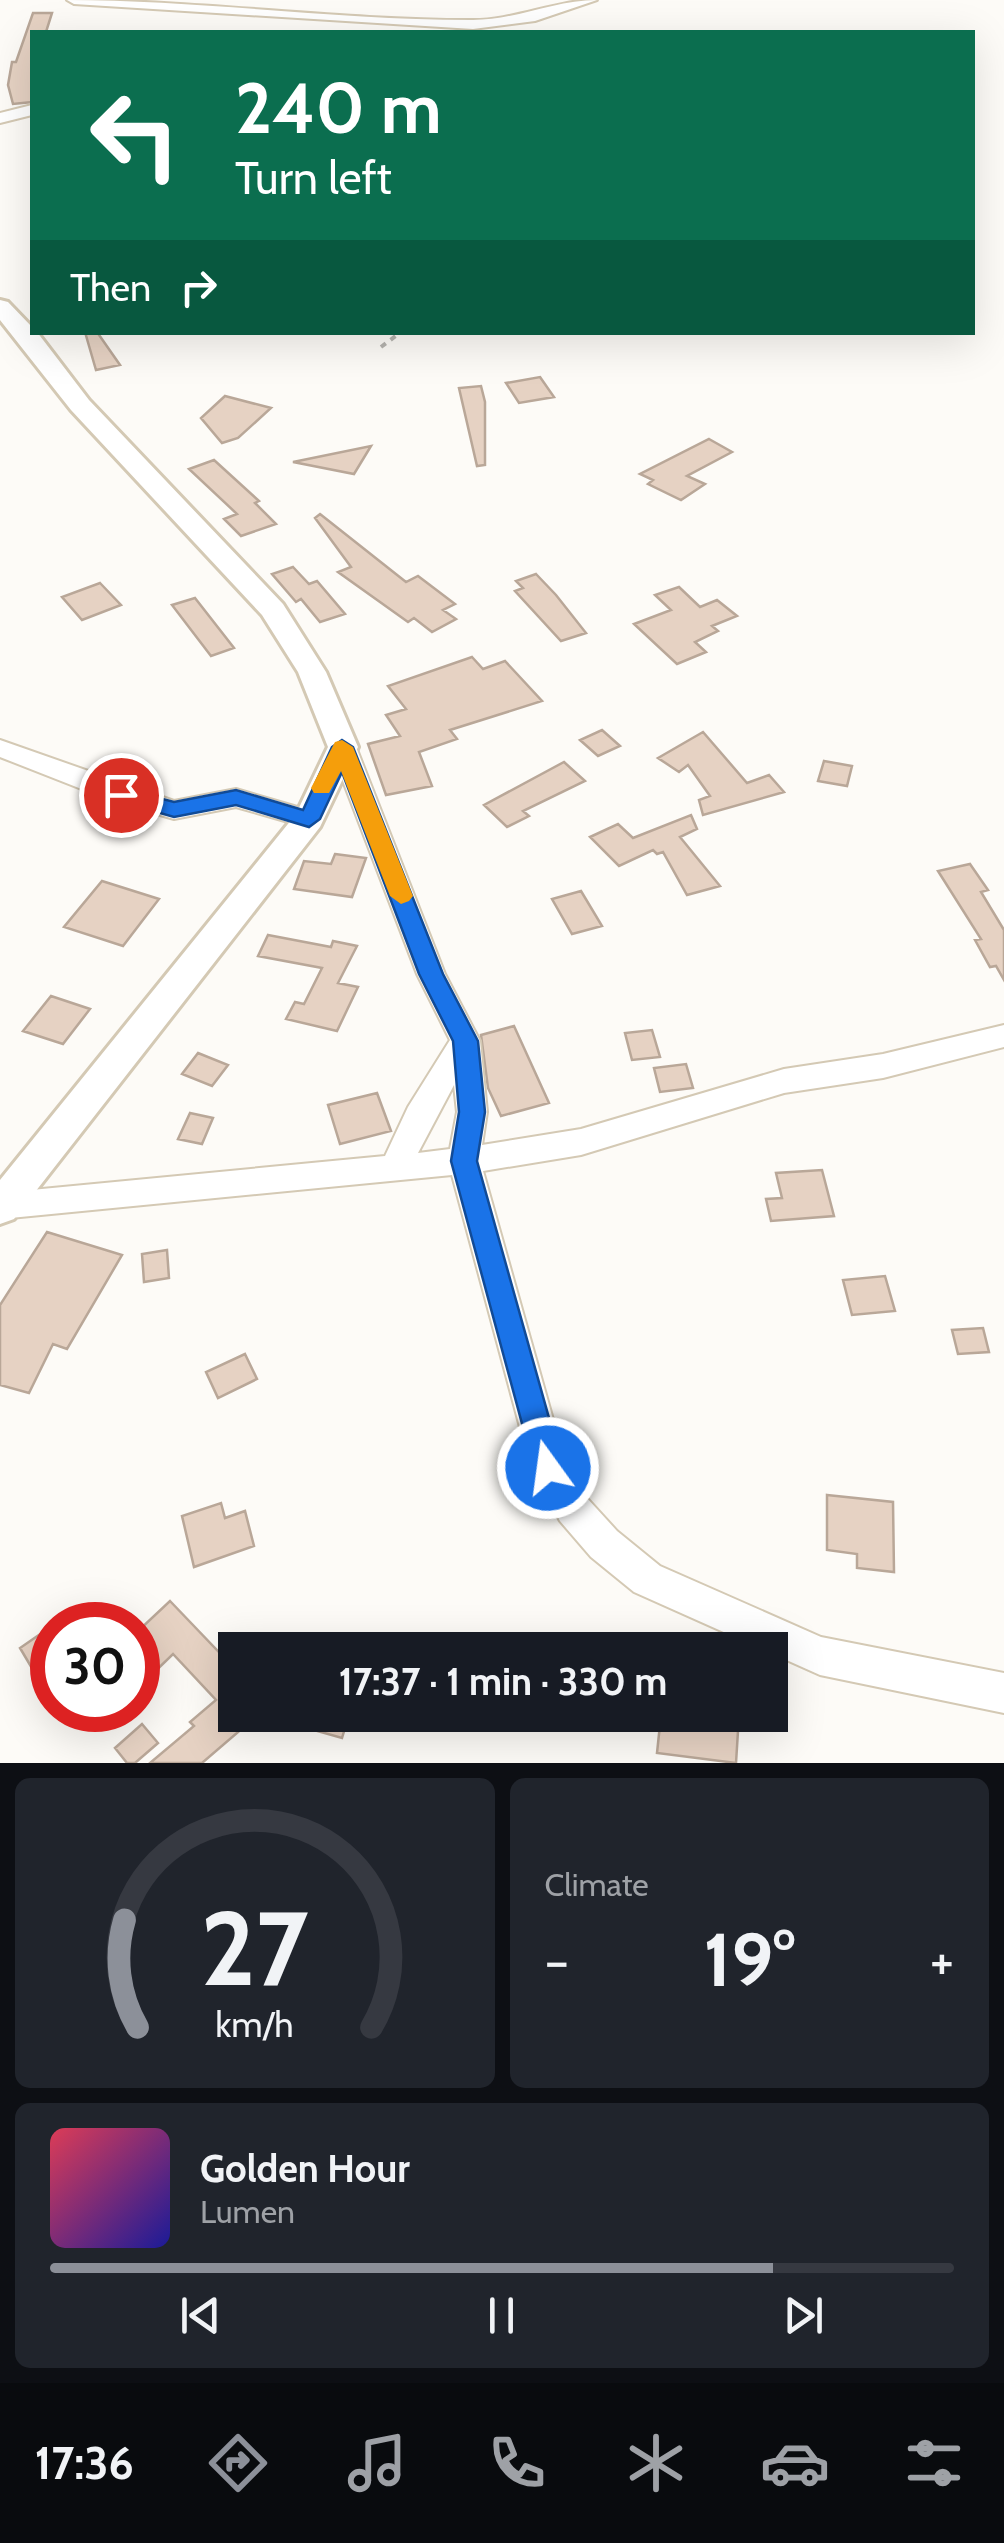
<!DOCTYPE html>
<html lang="en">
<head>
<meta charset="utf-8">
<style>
	:root { --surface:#171b24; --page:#20242c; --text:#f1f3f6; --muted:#9ea1a6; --line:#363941; --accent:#8c9099 }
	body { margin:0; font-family:Cabin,sans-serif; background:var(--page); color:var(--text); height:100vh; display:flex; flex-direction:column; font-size:38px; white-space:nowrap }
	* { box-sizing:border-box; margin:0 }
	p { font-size:32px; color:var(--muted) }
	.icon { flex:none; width:55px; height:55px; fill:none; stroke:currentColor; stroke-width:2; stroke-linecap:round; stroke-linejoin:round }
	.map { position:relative; height:1763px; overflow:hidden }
	.drawer { display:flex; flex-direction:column; gap:15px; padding:15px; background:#0d0f14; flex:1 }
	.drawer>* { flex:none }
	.guide { position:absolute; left:30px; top:30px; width:945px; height:305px; border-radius:0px; box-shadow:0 10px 40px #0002; background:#0b6e4f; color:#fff; overflow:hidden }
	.speed { position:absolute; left:30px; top:1602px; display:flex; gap:20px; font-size:50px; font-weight:700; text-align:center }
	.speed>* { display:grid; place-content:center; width:130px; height:130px; border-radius:50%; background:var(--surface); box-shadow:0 10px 40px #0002; line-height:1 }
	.speed .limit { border:15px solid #d22; background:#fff; color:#111 }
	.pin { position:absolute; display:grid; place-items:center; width:85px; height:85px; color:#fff; margin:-42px; border:5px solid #fff; border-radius:50%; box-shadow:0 2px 10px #0007 }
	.me { position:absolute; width:110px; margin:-55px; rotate:346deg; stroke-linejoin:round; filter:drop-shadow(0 0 8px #0008) }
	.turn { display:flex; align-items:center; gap:35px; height:210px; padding:0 40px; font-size:45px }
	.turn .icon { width:130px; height:130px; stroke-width:2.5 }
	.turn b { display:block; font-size:70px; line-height:85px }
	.then { display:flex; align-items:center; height:95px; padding:0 40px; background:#0003; gap:20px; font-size:38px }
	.big { font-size:75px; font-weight:800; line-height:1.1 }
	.drawer .tile { flex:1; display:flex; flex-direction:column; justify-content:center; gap:15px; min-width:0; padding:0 35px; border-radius:15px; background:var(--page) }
	.drawer .dial { align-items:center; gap:0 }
	.dial svg { height:260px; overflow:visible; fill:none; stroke:var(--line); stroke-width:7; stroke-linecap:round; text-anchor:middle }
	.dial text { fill:var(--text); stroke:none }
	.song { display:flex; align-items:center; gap:30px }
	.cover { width:120px; height:120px; border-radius:15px; background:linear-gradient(135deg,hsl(350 70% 55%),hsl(240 70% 35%)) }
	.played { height:10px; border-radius:5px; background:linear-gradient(90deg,var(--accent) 80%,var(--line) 80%) }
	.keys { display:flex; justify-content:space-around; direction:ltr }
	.heat { display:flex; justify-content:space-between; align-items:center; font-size:55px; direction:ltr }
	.drawer .tiles { flex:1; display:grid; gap:15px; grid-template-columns:1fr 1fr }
	.tile:last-child { grid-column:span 2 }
	.trip { position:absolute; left:218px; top:1632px; width:570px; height:100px; border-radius:0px; background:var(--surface); box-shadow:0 10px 40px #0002; font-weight:800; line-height:100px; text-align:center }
	.dock { display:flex; height:160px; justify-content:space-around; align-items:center; background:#090b0e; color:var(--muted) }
	.dock .icon { width:70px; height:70px }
	.dock .active { color:var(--accent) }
	.dock b { font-size:45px; color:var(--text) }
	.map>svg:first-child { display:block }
</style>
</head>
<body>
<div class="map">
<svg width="1004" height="1763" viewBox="0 0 1004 1763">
	<rect width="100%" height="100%" fill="#fdfbf7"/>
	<path fill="#e6d2c3" stroke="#b9a798" stroke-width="2.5" d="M33,13H52L46,32H32V102L13,104L8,85L12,62H16Z
		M85,332H97L120,365L96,370Z
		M540,377L554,397L519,403L506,383Z
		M481,386L485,402V465L477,466L459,388Z
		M225,396L271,408L238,438L222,443L201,418Z
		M709,439L732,452L687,476L705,484L681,500L648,484L653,480L640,474Z
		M371,446L354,474L293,462Z
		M214,460L259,501L255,503L276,524L241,536L224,519L237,514L189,469Z
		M320,514L406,582L418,576L455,604L443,610L456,619L432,632L414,618L408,622L338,572L351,567L315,518Z
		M293,567L309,584L317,581L345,614L320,622L301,599L296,602L272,574Z
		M536,574L556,595L586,633L561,641L515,591L523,588L516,581Z
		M100,583L121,605L82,620L62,597Z
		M679,587L700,607L717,600L737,616L712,626L718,631L695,642L706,652L677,664L634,624L671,610L655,595Z
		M195,598L234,648L211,656L172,605Z
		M472,657L483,669L505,661L542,701L450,730L457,739L419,752L432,786L386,795L368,744L400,736L386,715L406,709L388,686Z
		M602,730L620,746L598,756L580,740Z
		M703,732L747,783L769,775L784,792L703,815L699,800L710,796L688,765L679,772L658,758Z
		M824,761L852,766L847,786L818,781Z
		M564,762L585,781L523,811L529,816L507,827L484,805Z
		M691,815L697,829L680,837L720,886L687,895L663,852L657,854L653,850L619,866L590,837L618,824L633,838Z
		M335,854L366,858L352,897L294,889L304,861L331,864Z
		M970,864L988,890L981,892L1004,930V980L996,966L990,967L975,940L981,939L938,871Z
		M102,881L159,899L123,946L64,927Z
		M581,891L602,926L572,934L552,899Z
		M268,935L331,947L333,941L357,946L338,983L358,987L337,1031L286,1019L295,1002L304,1004L322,968L258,956Z
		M51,996L90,1009L63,1044L23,1031Z
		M514,1026L549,1103L501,1116L488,1088L481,1035Z
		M652,1030L660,1057L632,1060L625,1033Z
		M198,1053L228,1065L212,1086L182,1074Z
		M686,1064L693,1088L660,1092L654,1068Z
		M377,1093L391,1131L340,1144L328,1105Z
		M190,1113L213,1118L202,1144L178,1139Z
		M822,1170L834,1216L771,1221L766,1199L782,1198L776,1173Z
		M47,1232L122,1255L67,1349L53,1344L29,1393L0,1385V1305Z
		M167,1250L169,1278L144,1282L142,1254Z
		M885,1276L895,1311L852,1315L843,1280Z
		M983,1328L989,1352L958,1354L952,1330Z
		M245,1354L257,1379L218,1398L206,1372Z
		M827,1495L893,1502L894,1572L857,1568V1554L827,1550Z
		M221,1503L225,1518L245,1511L254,1546L194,1567L182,1516Z
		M170,1601L235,1669V1715H258L202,1763H150L194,1726L190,1722L216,1700L173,1654L138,1688V1631Z
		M52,1626V1702L20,1648Z
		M282,1715H349L342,1738L282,1721Z
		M661,1715H739L736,1763L657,1753Z
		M142,1724L158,1743L135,1763H127L115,1748Z"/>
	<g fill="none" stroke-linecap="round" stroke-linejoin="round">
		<g stroke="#d4c9b4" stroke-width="4">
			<path id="minor" d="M67,0C201,0 336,20 470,20C514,21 554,0 597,0L535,21L473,29L74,4Z
				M32,105V115L0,123V113Z
				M343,739L356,747L445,974L480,1041L487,1112L482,1145L581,1129L784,1069L883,1054L1004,1025V1047L883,1078L784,1093L581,1155L483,1171L565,1462L586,1497L617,1531L660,1566L821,1637L1004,1673V1713L820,1675L634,1592L591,1557L560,1521L531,1468L452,1175L0,1219V1193L385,1156L408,1107L450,1040L417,974L330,747ZM454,1085L457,1112L450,1149L418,1153Z
				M0,740L174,801L236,789L318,813L322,819L318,825L309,828L236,807L174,819L112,801L0,757Z"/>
		</g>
		<g stroke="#d4c9b4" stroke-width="6">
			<path id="tertiary" d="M0,300L8,302L32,327V332H37L89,400L283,604L326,672L358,747L320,827L14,1219L0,1224V1180L296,814L328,747L298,672L262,615L71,410L0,320Z"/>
		</g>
		<path stroke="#b6b4af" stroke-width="4" stroke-dasharray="6 6" stroke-linecap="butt" d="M381,347L401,332"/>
		<use href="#minor" fill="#fff" fill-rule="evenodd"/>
		<use href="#tertiary" fill="#fff" fill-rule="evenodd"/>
	</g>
	<path fill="#1a73e8" stroke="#114b97" stroke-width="2.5" d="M342,740L353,747L443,974L478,1041L485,1112L477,1161L563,1468L559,1478L548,1482L538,1478L534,1468L451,1161L459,1112L453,1041L419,974L342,772L320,819L309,827L236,805L174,817L114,800L110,795L121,788L174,802L236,790L303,810L332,747Z"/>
	<path fill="#f59e0b" d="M342,740L353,747L413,896L409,901L401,904L390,896L341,771L329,793H314L311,788L335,742Z"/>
</svg>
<div class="speed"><div class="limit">30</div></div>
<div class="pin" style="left:121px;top:795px;background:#d93025"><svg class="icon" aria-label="arrive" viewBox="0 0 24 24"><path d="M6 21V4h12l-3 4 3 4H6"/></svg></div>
<svg class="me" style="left:548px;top:1468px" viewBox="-20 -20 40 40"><circle r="17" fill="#1a73e8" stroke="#fff" stroke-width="3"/><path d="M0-11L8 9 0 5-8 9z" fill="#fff"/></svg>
<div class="trip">17:37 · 1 min · 330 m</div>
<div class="guide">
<div class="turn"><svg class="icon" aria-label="left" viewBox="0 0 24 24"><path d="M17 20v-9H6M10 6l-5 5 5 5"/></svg><div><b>240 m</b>Turn left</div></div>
<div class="then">Then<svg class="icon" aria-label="right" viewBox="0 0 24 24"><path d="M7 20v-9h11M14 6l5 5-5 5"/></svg></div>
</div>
</div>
<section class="drawer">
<div class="tiles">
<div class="tile dial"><svg viewBox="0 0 100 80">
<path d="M14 69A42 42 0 1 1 86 69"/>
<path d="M14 69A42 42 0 0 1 10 36" stroke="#8c9099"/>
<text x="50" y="56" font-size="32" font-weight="700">27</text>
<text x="50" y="72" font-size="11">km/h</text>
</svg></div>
<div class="tile"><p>Climate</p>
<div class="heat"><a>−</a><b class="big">19°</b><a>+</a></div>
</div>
<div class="tile">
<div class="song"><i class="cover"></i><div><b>Golden Hour</b><p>Lumen</p></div></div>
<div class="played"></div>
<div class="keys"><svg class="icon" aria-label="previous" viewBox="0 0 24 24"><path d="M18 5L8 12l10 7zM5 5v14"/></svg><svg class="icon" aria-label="pause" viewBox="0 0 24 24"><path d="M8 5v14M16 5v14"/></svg><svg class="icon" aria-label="next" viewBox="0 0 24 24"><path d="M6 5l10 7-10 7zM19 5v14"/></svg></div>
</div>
</div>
</section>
<nav class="dock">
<b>17:36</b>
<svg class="icon active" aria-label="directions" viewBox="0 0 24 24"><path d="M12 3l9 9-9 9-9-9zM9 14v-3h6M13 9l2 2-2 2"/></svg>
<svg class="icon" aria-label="music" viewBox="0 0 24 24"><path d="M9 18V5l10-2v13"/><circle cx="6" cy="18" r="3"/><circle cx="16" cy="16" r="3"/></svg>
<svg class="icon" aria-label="phone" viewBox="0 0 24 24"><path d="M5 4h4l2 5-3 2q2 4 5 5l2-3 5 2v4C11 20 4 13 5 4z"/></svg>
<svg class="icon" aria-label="climate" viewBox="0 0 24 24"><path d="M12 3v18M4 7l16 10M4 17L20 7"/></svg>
<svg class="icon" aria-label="car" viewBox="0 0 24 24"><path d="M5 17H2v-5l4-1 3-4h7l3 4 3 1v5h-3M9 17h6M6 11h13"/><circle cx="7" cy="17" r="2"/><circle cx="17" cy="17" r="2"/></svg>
<svg class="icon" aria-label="filters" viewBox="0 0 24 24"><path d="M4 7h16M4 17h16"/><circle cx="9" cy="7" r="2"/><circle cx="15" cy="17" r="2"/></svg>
</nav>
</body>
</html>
